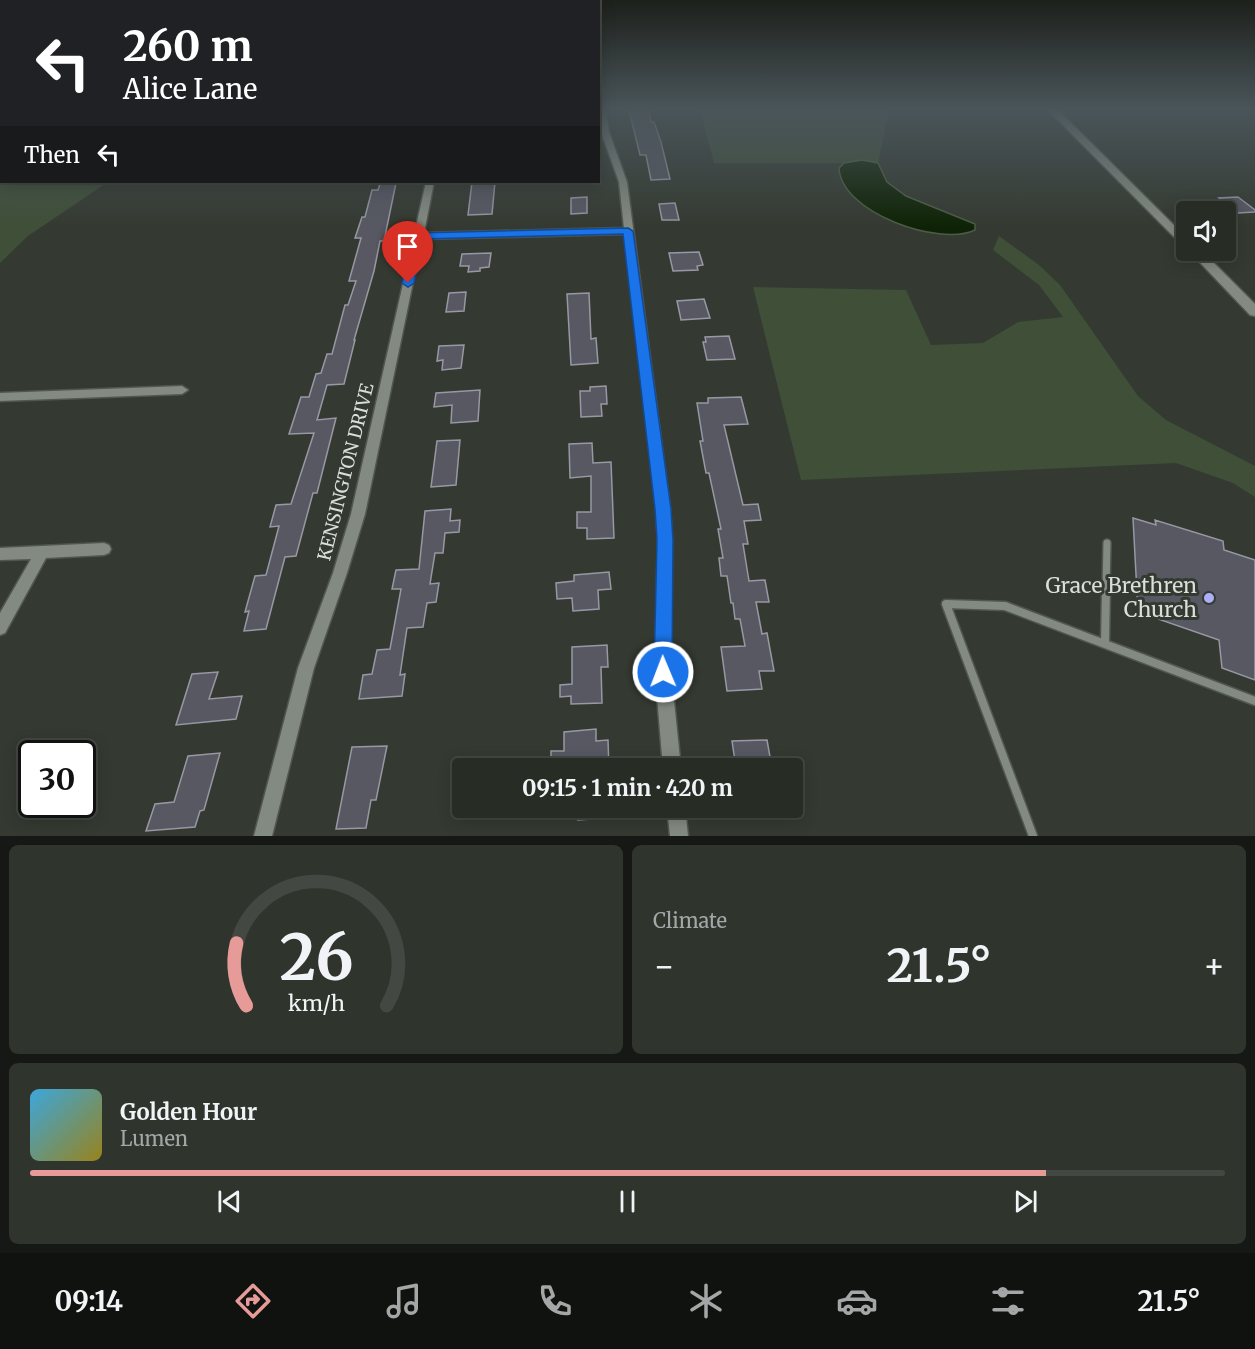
<!DOCTYPE html>
<html lang="en">
<head>
<meta charset="utf-8">
<style>
	:root { --surface:#272c25; --page:#2f342d; --text:#f1f3f6; --muted:#a4a7a7; --line:#434842; --accent:#e69b98 }
	body { margin:0; font-family:Merriweather,serif; background:var(--page); color:var(--text); height:100vh; display:flex; flex-direction:column; font-size:22px; white-space:nowrap }
	* { box-sizing:border-box; margin:0 }
	p { font-size:20px; color:var(--muted) }
	.icon { flex:none; width:33px; height:33px; fill:none; stroke:currentColor; stroke-width:2; stroke-linecap:round; stroke-linejoin:round }
	.map { position:relative; height:836px; overflow:hidden }
	.drawer { display:flex; flex-direction:column; gap:9px; padding:9px; background:#151814; flex:1 }
	.drawer>* { flex:none }
	.top-card { position:absolute; left:0px; top:0px; width:600px; height:183px; box-shadow:0 3px 15px #0003,0 0 0 2px var(--line); background:#202124; color:#fff; overflow:hidden }
	.fabs { position:absolute; left:1176px; top:201px; display:grid; gap:12px }
	.fabs a { display:grid; place-items:center; width:60px; height:60px; border-radius:6px; background:var(--surface); box-shadow:0 3px 15px #0003,0 0 0 2px var(--line); font-size:30px }
	.speed { position:absolute; left:18px; top:740px; display:flex; gap:12px; font-size:30px; font-weight:700; text-align:center }
	.speed>* { display:grid; place-content:center; width:78px; height:78px; border-radius:50%; background:var(--surface); box-shadow:0 3px 15px #0003,0 0 0 2px var(--line); line-height:1 }
	.speed .limit { border:3px solid #111; border-radius:9px; background:#fff; color:#111 }
	.pin { position:absolute; display:grid; place-items:center; width:51px; height:51px; color:#fff; margin:-62px -26px; border-radius:50% 50% 50% 0; rotate:-45deg; box-shadow:0 0 6px #0007 }
	.pin .icon { rotate:45deg }
	.me { position:absolute; width:66px; margin:-33px; rotate:359deg; stroke-linejoin:round; filter:drop-shadow(0 0 4px #0008) }
	.turn { display:flex; align-items:center; gap:21px; height:126px; padding:0 24px; font-size:27px }
	.turn .icon { width:78px; height:78px; stroke-width:2.5 }
	.turn b { display:block; font-size:42px; line-height:51px }
	.then { display:flex; align-items:center; height:57px; padding:0 24px; background:#0003; gap:12px; font-size:22px }
	.big { font-size:45px; font-weight:700; line-height:1.1 }
	.drawer .widget { flex:1; display:flex; flex-direction:column; justify-content:center; gap:9px; min-width:0; padding:0 21px; border-radius:9px; background:var(--page) }
	.drawer .dial { align-items:center; gap:0 }
	.dial svg { height:156px; overflow:visible; fill:none; stroke:var(--line); stroke-width:7; stroke-linecap:round; text-anchor:middle }
	.dial text { fill:var(--text); stroke:none }
	.song { display:flex; align-items:center; gap:18px }
	.cover { width:72px; height:72px; border-radius:9px; background:linear-gradient(135deg,hsl(200 70% 55%),hsl(50 70% 35%)) }
	.played { height:6px; border-radius:3px; background:linear-gradient(90deg,var(--accent) 85%,var(--line) 85%) }
	.keys { display:flex; justify-content:space-around; direction:ltr }
	.heat { display:flex; justify-content:space-between; align-items:center; font-size:33px; direction:ltr }
	.drawer .tiles { flex:1; display:grid; gap:9px; grid-template-columns:1fr 1fr }
	.widget:last-child { grid-column:span 2 }
	.trip { position:absolute; left:452px; top:758px; width:351px; height:60px; border-radius:6px; background:var(--surface); box-shadow:0 3px 15px #0003,0 0 0 2px var(--line); font-weight:700; line-height:60px; text-align:center }
	.menu { display:flex; height:96px; justify-content:space-around; align-items:center; background:#10120f; color:var(--muted) }
	.menu .icon { width:42px; height:42px }
	.menu .selected { color:var(--accent) }
	.menu b { font-size:27px; color:var(--text) }
	.map>svg:first-child { display:block }
</style>
</head>
<body>
<div class="map">
<svg width="1255" height="836" viewBox="0 0 1255 836">
	<rect width="100%" height="100%" fill="#343a31"/>
	<path fill="#3f4f38" d="M0,110L2,182H108L28,236L0,263Z
		M700,110H889L878,163L862,160L844,163H714Z
		M999,236L1039,265L1060,285L1138,396L1166,420L1255,466V497L1233,483L1176,463L801,480L753,287L906,290L931,345L983,343L1018,322L1063,317L1039,285L993,250Z"/>
	<path fill="#0e2305" stroke="#4c5b45" stroke-width="1.5" d="M862,160L878,163L887,182L906,196L975,224V230C940,247 841,213 839,168L844,163Z"/>
	<path fill="#575862" stroke="#9798a3" stroke-width="1.5" d="M629,110H649L651,122H654L661,142L670,179L651,180L646,155H640Z
		M472,182H495L492,214L468,215Z
		M396,183L384,241H380L374,271L354,340H355L344,384L327,385L317,420L336,418L317,493H313L296,556L285,557L266,629L244,631L249,611L245,612L255,576L266,575L279,526L270,527L276,505L291,504L314,433L289,434L301,397H309L316,374L321,373L327,354H332L345,305H348L356,281H349L361,238H355L362,217H365L372,190H378L380,184Z
		M587,197V213L571,214V198Z
		M1238,197L1255,210V212L1238,213L1219,198Z
		M675,203L679,220H662L659,204Z
		M699,252L703,265L697,266L698,270L673,271L669,253Z
		M491,253L489,267L480,268V271L468,272L469,266H460L462,254Z
		M466,292L464,311L446,312L449,293Z
		M589,293L591,339L596,338L598,363L571,365L567,294Z
		M704,299L710,318L681,320L677,301Z
		M729,336L735,359L707,360L703,342H706L705,337Z
		M464,345L461,368L442,370L443,360L437,361L439,346Z
		M606,386L607,404H601L602,416L581,417L580,391H590V387Z
		M480,390L478,421L451,423L452,405L434,407L436,393Z
		M741,397L748,424L724,425L743,505L758,504L761,520L744,521L748,544H743L749,581L765,580L769,602H756L762,634L767,633L774,671H759L762,689L727,691L721,647L745,646L740,619H735L733,603H731L727,576H721L719,558H723L718,529H721L709,473H706L700,441H703L697,403H708V398Z
		M460,440L456,485L431,487L437,441Z
		M592,443L593,463L611,462L614,538L587,539V528H577V512H591V476L570,478L569,444Z
		M451,509L450,521L460,520L459,532L445,533L443,553H435L430,584L439,583L436,602L427,603L423,627L407,628L400,675L405,674L402,696L359,699L363,675L372,674L377,650L390,649L401,589H392L396,570L419,569L425,511Z
		M1133,518L1156,525L1155,520L1223,541L1224,550L1255,560V680L1222,668L1219,640L1138,612Z
		M609,572L611,589L598,590L599,609L573,611L572,598L557,599L556,583L574,581V575Z
		M607,645L608,667H601L602,703L571,704V696L560,697V685L572,684V647Z
		M218,672L209,699L242,696L236,719L176,725L192,674Z
		M596,729V741L608,740L609,768H551V751H564V732Z
		M767,740L772,768H736L732,741Z
		M387,746L376,800H371L366,828L336,829L352,747Z
		M220,753L204,810L200,811L195,827L146,831L155,804L174,802L188,756Z
		M578,807H605L606,818L578,820Z"/>
	<g fill="none" stroke-linecap="round" stroke-linejoin="round">
		<g stroke="#51564f" stroke-width="10">
			<path id="lane-far1" d="M1106,589L1107,543"/>
		</g>
		<g stroke="#51564f" stroke-width="11">
			<path id="lane" d="M1105,644L1106,588
				M1033,836L946,604L1005,606L1255,701"/>
		</g>
		<g stroke="#51564f" stroke-width="3">
			<path id="street" d="M598,110H606L609,132L627,182L670,509L672,540L671,672L681,768H663L655,672L658,540L656,509L625,234L422,239L365,514L347,573L314,668L272,836H254L298,668L333,573L351,514L426,182H434L424,233L624,228L619,182L601,132Z
				M182,386L188,390L182,394L0,401V393Z
				M104,543L109,545L111,549L109,553L104,555L46,558L5,633L0,635V613L31,559L0,560V548Z
				M667,807H685L688,836H670Z"/>
		</g>
		<g stroke="#51564f" stroke-width="3">
			<path id="secondary" d="M1048,110H1058L1186,237V246L1182,245Z
				M1188,250H1201L1255,304V316L1250,315Z"/>
		</g>
		<use href="#lane-far1" stroke="#838a81" stroke-width="7"/>
		<use href="#lane" stroke="#838a81" stroke-width="8"/>
		<use href="#street" fill="#838a81" fill-rule="evenodd"/>
		<use href="#secondary" fill="#838a81" fill-rule="evenodd"/>
	</g>
	<linearGradient id="sky" x2="0" y2="1"><stop stop-color="#1d201b"/><stop offset="0.48" stop-color="#4a555a"/><stop offset="1" stop-color="#4a555a" stop-opacity="0"/></linearGradient>
	<rect width="1255" height="227" fill="url(#sky)"/>
	<path fill="#1a73e8" stroke="#114b97" stroke-width="1.5" d="M628,228L633,231L671,509L673,540L672,672L670,678L663,681L657,678L654,672L657,540L655,509L623,234L423,239L414,283L408,287L402,283L413,236L418,233Z"/>
	<circle fill="#adaffb" stroke="#343a31" stroke-width="2" cx="1209" cy="598" r="6"/>
	<g text-anchor="middle" stroke-width="6" stroke-linejoin="round" paint-order="stroke">
		<g font-size="18" fill="#dbdfda" stroke="#343a31">
			<text transform="translate(346 472) rotate(-76)" y="6">KENSINGTON DRIVE</text>
		</g>
		<g font-size="21" fill="#dbdfda" stroke="#343a31" text-anchor="end">
			<text x="1197" y="593">Grace Brethren<tspan x="1197" dy="24">Church</tspan></text>
		</g>
	</g>
</svg>
<div class="fabs">
<a><svg class="icon" aria-label="sound" viewBox="0 0 24 24"><path d="M4 9h4l5-4v14l-5-4H4zM17 9q2 3 0 6"/></svg></a>
</div>
<div class="speed"><div class="limit">30</div></div>
<div class="pin" style="left:408px;top:283px;background:#d93025"><svg class="icon" aria-label="arrive" viewBox="0 0 24 24"><path d="M6 21V4h12l-3 4 3 4H6"/></svg></div>
<svg class="me" style="left:663px;top:672px" viewBox="-20 -20 40 40"><circle r="17" fill="#1a73e8" stroke="#fff" stroke-width="3"/><path d="M0-11L8 9 0 5-8 9z" fill="#fff"/></svg>
<div class="trip">09:15 · 1 min · 420 m</div>
<div class="top-card">
<div class="turn"><svg class="icon" aria-label="left" viewBox="0 0 24 24"><path d="M17 20v-9H6M10 6l-5 5 5 5"/></svg><div><b>260 m</b>Alice Lane</div></div>
<div class="then">Then<svg class="icon" aria-label="left" viewBox="0 0 24 24"><path d="M17 20v-9H6M10 6l-5 5 5 5"/></svg></div>
</div>
</div>
<section class="drawer">
<div class="tiles">
<div class="widget dial"><svg viewBox="0 0 100 80">
<path d="M14 69A42 42 0 1 1 86 69"/>
<path d="M14 69A42 42 0 0 1 9 37" stroke="#e69b98"/>
<text x="50" y="56" font-size="32" font-weight="700">26</text>
<text x="50" y="72" font-size="11">km/h</text>
</svg></div>
<div class="widget"><p>Climate</p>
<div class="heat"><a>−</a><b class="big">21.5°</b><a>+</a></div>
</div>
<div class="widget">
<div class="song"><i class="cover"></i><div><b>Golden Hour</b><p>Lumen</p></div></div>
<div class="played"></div>
<div class="keys"><svg class="icon" aria-label="previous" viewBox="0 0 24 24"><path d="M18 5L8 12l10 7zM5 5v14"/></svg><svg class="icon" aria-label="pause" viewBox="0 0 24 24"><path d="M8 5v14M16 5v14"/></svg><svg class="icon" aria-label="next" viewBox="0 0 24 24"><path d="M6 5l10 7-10 7zM19 5v14"/></svg></div>
</div>
</div>
</section>
<nav class="menu">
<b>09:14</b>
<svg class="icon selected" aria-label="directions" viewBox="0 0 24 24"><path d="M12 3l9 9-9 9-9-9zM9 14v-3h6M13 9l2 2-2 2"/></svg>
<svg class="icon" aria-label="music" viewBox="0 0 24 24"><path d="M9 18V5l10-2v13"/><circle cx="6" cy="18" r="3"/><circle cx="16" cy="16" r="3"/></svg>
<svg class="icon" aria-label="phone" viewBox="0 0 24 24"><path d="M5 4h4l2 5-3 2q2 4 5 5l2-3 5 2v4C11 20 4 13 5 4z"/></svg>
<svg class="icon" aria-label="climate" viewBox="0 0 24 24"><path d="M12 3v18M4 7l16 10M4 17L20 7"/></svg>
<svg class="icon" aria-label="car" viewBox="0 0 24 24"><path d="M5 17H2v-5l4-1 3-4h7l3 4 3 1v5h-3M9 17h6M6 11h13"/><circle cx="7" cy="17" r="2"/><circle cx="17" cy="17" r="2"/></svg>
<svg class="icon" aria-label="filters" viewBox="0 0 24 24"><path d="M4 7h16M4 17h16"/><circle cx="9" cy="7" r="2"/><circle cx="15" cy="17" r="2"/></svg>
<b>21.5°</b>
</nav>
</body>
</html>
